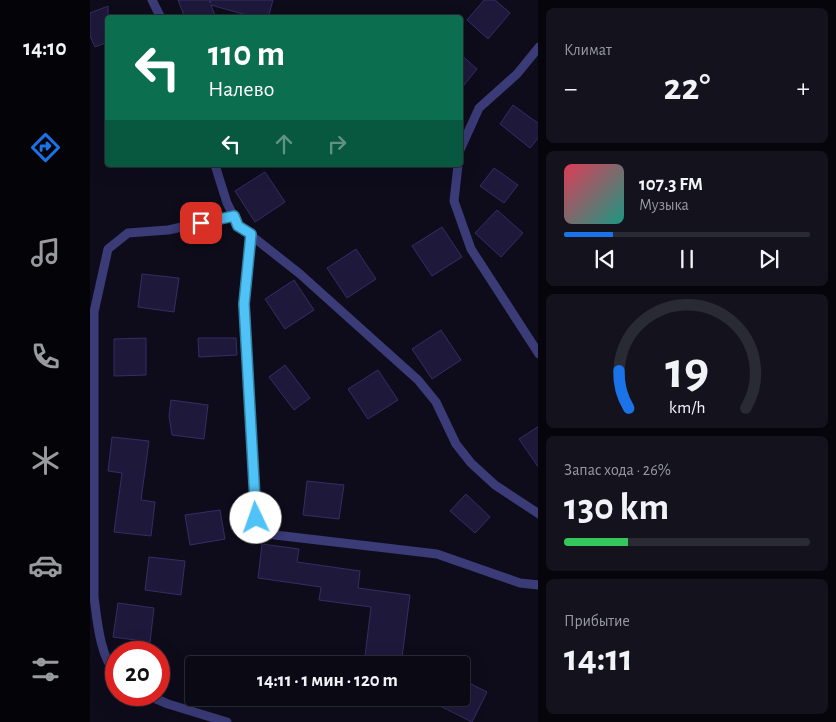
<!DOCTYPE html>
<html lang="ru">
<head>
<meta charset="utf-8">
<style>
	:root { --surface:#0a0914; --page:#13121d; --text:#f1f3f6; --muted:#999aa0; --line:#2a2a34; --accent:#1a73e8 }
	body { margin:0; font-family:"Alegreya Sans",sans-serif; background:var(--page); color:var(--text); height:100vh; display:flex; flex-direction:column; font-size:19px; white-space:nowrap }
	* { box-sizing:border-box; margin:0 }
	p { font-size:16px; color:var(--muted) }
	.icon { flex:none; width:28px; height:28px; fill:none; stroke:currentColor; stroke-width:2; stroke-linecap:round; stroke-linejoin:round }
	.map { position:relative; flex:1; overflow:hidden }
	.details { display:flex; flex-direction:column; gap:8px; padding:8px; background:#06050b; width:298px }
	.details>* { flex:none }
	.hud { position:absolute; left:15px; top:15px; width:358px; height:152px; border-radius:5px; box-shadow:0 5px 20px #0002,0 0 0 1px var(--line); background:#0b6e4f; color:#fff; overflow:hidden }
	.speed { position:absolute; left:15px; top:641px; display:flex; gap:10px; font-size:25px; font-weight:700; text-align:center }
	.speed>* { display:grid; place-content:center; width:65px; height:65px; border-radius:50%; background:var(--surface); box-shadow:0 5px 20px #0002,0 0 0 1px var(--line); line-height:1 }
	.speed .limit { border:8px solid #d22; background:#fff; color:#111 }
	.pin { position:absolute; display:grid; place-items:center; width:42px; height:42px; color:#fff; margin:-21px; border-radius:10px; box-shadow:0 2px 8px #0006 }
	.me { position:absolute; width:55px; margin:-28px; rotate:357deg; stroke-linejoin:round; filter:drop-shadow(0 0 4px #0008) }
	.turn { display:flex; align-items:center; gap:18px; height:105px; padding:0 20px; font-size:22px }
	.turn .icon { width:65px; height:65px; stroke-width:2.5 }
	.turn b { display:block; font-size:35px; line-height:42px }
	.lanes { display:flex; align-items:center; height:48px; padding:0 20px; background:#0003; justify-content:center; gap:25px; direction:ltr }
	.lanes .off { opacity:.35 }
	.big { font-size:38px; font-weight:700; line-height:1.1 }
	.details .widget { flex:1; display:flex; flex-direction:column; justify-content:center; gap:8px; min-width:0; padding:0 18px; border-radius:8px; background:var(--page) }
	.details .dial { align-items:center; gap:0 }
	.dial svg { height:130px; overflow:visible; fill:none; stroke:var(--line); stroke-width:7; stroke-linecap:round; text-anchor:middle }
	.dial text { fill:var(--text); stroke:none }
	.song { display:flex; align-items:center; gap:15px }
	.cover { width:60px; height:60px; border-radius:8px; background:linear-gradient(135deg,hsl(350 70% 55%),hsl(170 70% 35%)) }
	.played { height:5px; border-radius:2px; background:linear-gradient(90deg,var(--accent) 20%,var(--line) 20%) }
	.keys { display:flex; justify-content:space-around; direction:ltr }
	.heat { display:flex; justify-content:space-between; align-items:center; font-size:28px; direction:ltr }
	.charge { height:8px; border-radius:4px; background:linear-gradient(90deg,#34c759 26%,var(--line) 0) }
	.trip { position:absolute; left:95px; top:656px; width:285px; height:50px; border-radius:5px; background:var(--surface); box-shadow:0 5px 20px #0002,0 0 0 1px var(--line); font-weight:700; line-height:50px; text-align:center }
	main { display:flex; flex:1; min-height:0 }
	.dock { display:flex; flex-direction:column; width:90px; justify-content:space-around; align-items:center; background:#040408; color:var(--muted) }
	.dock .icon { width:35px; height:35px }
	.dock .current { color:var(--accent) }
	.dock b { font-size:22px; color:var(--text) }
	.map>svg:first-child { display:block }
</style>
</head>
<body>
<main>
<nav class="dock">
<b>14:10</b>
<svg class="icon current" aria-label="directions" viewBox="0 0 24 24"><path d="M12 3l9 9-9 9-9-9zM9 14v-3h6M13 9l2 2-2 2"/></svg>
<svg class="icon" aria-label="music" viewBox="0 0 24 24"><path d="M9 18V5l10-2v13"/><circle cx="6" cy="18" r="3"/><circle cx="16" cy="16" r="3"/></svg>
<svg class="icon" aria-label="phone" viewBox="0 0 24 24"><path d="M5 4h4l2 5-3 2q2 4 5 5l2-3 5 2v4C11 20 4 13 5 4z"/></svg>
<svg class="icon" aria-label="climate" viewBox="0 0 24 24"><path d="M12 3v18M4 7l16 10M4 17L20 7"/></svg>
<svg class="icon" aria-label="car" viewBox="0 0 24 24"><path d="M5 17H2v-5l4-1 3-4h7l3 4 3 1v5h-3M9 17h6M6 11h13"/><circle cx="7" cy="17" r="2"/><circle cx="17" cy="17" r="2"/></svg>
<svg class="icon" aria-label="filters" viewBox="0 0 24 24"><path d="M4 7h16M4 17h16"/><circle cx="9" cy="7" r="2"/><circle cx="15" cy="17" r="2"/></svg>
</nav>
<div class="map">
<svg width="449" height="722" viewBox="0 0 449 722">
	<rect width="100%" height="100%" fill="#0e0c1b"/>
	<path fill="#1e193b" stroke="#352d65" d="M88,0H119L120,3L121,0H183L178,18H167L121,5L126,18H95Z
		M394,0H405L420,13L398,39L377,20Z
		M18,6V42L5,47L0,36V13Z
		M370,54L387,69L370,90Z
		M423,105L449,124V137L440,148L410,124Z
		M404,168L428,185L414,203L390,186Z
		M175,172L195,202L165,222L145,191Z
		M407,210L433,233L411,257L385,233Z
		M352,227L372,257L342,276L322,246Z
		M266,249L286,279L257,298L237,268Z
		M52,274L89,278L84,312L48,307Z
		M204,280L224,310L195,329L175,299Z
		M351,330L371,360L342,379L322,349Z
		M56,338V375L24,376V339Z
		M108,338H146L147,355L109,357Z
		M195,365L220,398L204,410L179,377Z
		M288,370L308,400L278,419L258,389Z
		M81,400L118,405L114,439L82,435L79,416Z
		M449,426V468L429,439Z
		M22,437L59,441L51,500L65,502L61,536L24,532L32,473L18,471Z
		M217,481L254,485L249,519L213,515Z
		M376,494L400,517L385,533L360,511Z
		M130,510L135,539L100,545L95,515Z
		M172,544L209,549L207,562L270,571L268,588L320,595L311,665H274L281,607L229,600L231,587L168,578Z
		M59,557L95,561L91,595L55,590Z
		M28,603L64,608L60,642L23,637Z
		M371,679L397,692L382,722L334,698H371Z"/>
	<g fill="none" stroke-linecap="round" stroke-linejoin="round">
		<path stroke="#3a3b77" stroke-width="9" d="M62,0L71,18
			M370,150L389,108L427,74L449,47
			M125,165L137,203L148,225L210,274L328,380L346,402L366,444L381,463L405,485L449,514
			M368,165L364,201L381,249L449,354
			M161,234L154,304L166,518L172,530L185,535L347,554L430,583L449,585
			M26,673C10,658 7,619 4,597V312L18,249L38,233L78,230L144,216
			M57,695L78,704L137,722"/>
	</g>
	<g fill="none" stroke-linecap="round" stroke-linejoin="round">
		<g stroke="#337fa1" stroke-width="12">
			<path id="route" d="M111,223L144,216L148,226L161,234L154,304L166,518"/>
		</g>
		<use href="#route" stroke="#4fc3f7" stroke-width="9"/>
	</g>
</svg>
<div class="speed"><div class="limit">20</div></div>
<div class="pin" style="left:111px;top:223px;background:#d93025"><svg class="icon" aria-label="arrive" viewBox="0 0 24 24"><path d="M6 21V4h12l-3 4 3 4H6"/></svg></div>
<svg class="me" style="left:166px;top:518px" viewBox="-20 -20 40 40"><circle r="19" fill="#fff"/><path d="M0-13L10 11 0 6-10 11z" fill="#4fc3f7"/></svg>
<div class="trip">14:11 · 1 мин · 120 m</div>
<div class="hud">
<div class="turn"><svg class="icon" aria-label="left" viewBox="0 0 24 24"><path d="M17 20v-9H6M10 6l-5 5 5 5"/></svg><div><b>110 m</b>Налево</div></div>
<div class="lanes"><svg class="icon" aria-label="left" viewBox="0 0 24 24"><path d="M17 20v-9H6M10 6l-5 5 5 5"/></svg><svg class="icon off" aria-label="ahead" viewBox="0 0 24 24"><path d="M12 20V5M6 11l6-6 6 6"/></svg><svg class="icon off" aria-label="right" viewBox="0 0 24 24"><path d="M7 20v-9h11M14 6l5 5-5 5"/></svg></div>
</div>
</div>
<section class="details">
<div class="widget"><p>Климат</p>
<div class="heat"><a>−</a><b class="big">22°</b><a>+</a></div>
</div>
<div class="widget">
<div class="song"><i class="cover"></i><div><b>107.3 FM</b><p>Музыка</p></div></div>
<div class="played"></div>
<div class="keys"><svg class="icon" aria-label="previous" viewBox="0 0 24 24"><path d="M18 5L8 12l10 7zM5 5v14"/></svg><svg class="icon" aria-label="pause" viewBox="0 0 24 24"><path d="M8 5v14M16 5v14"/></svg><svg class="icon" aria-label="next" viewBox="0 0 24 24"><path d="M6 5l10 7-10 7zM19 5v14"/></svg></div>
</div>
<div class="widget dial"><svg viewBox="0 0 100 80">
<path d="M14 69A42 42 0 1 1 86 69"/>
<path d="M14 69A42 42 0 0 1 8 46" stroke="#1a73e8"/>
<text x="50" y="56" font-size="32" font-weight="700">19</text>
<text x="50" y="72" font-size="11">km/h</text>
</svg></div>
<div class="widget"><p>Запас хода · 26%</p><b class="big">130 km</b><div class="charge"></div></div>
<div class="widget"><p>Прибытие</p><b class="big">14:11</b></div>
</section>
</main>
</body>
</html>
